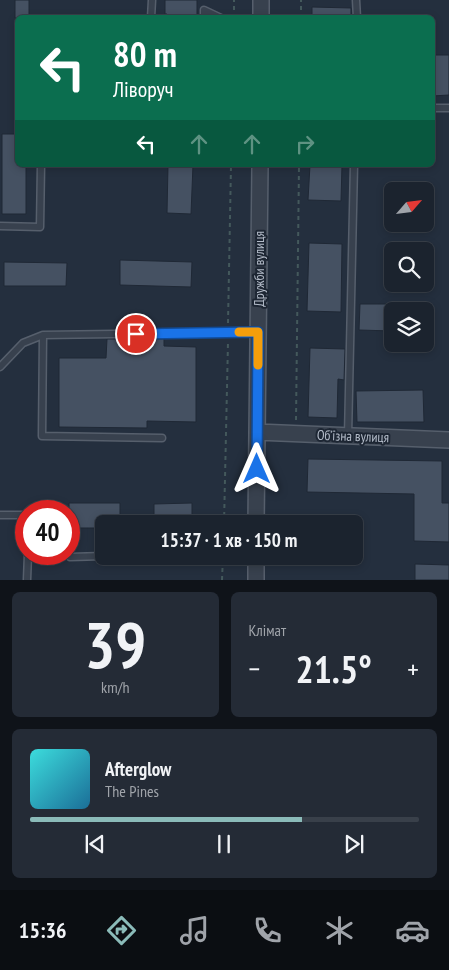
<!DOCTYPE html>
<html lang="uk">
<head>
<meta charset="utf-8">
<style>
	:root { --surface:#1b232e; --page:#242b36; --text:#f1f3f6; --muted:#a0a4aa; --line:#39404a; --accent:#8bbbb9 }
	body { margin:0; font-family:"PT Sans Narrow",sans-serif; background:var(--page); color:var(--text); height:100vh; display:flex; flex-direction:column; font-size:19px; white-space:nowrap }
	* { box-sizing:border-box; margin:0 }
	p { font-size:16px; color:var(--muted) }
	.icon { flex:none; width:28px; height:28px; fill:none; stroke:currentColor; stroke-width:2; stroke-linecap:round; stroke-linejoin:round }
	.map { position:relative; height:580px; overflow:hidden }
	.sheet { display:flex; flex-direction:column; gap:12px; padding:12px; background:#0f1319; flex:1 }
	.sheet>* { flex:none }
	.banner { position:absolute; left:15px; top:15px; width:420px; height:152px; border-radius:8px; box-shadow:0 2px 8px #0003,0 0 0 1px var(--line); background:#0b6e4f; color:#fff; overflow:hidden }
	.needle { width:32px; rotate:62deg }
	.buttons { position:absolute; left:384px; top:182px; display:grid; gap:10px }
	.buttons a { display:grid; place-items:center; width:50px; height:50px; border-radius:8px; background:var(--surface); box-shadow:0 2px 8px #0003,0 0 0 1px var(--line); font-size:25px }
	.speed { position:absolute; left:15px; top:500px; display:flex; gap:10px; font-size:25px; font-weight:700; text-align:center }
	.speed>* { display:grid; place-content:center; width:65px; height:65px; border-radius:50%; background:var(--surface); box-shadow:0 2px 8px #0003,0 0 0 1px var(--line); line-height:1 }
	.speed .limit { border:8px solid #d22; background:#fff; color:#111 }
	.pin { position:absolute; display:grid; place-items:center; width:42px; height:42px; color:#fff; margin:-21px; border:2px solid #fff; border-radius:50%; box-shadow:0 1px 5px #0007 }
	.me { position:absolute; width:55px; margin:-28px; rotate:0deg; stroke-linejoin:round; filter:drop-shadow(0 0 4px #0008) }
	.turn { display:flex; align-items:center; gap:18px; height:105px; padding:0 15px; font-size:22px }
	.turn .icon { width:65px; height:65px; stroke-width:2.5 }
	.turn b { display:block; font-size:35px; line-height:42px }
	.lanes { display:flex; align-items:center; height:48px; padding:0 15px; background:#0003; justify-content:center; gap:25px; direction:ltr }
	.lanes .off { opacity:.35 }
	.big { font-size:38px; font-weight:700; line-height:1.1 }
	.sheet .card { flex:1; display:flex; flex-direction:column; justify-content:center; gap:8px; min-width:0; padding:0 18px; border-radius:8px; background:var(--page) }
	.sheet .dial { align-items:center; gap:0 }
	.dial b { font-size:65px; line-height:1 }
	.song { display:flex; align-items:center; gap:15px }
	.cover { width:60px; height:60px; border-radius:8px; background:linear-gradient(135deg,hsl(180 70% 55%),hsl(200 70% 35%)) }
	.played { height:5px; border-radius:2px; background:linear-gradient(90deg,var(--accent) 70%,var(--line) 70%) }
	.keys { display:flex; justify-content:space-around; direction:ltr }
	.heat { display:flex; justify-content:space-between; align-items:center; font-size:28px; direction:ltr }
	.sheet .tiles { flex:1; display:grid; gap:12px; grid-template-columns:1fr 1fr }
	.card:last-child { grid-column:span 2 }
	.trip { position:absolute; left:95px; top:515px; width:268px; height:50px; border-radius:8px; background:var(--surface); box-shadow:0 2px 8px #0003,0 0 0 1px var(--line); font-weight:700; line-height:50px; text-align:center }
	.dock { display:flex; height:80px; justify-content:space-around; align-items:center; background:#0b0e12; color:var(--muted) }
	.dock .icon { width:35px; height:35px }
	.dock .selected { color:var(--accent) }
	.dock b { font-size:22px; color:var(--text) }
	.map>svg:first-child { display:block }
</style>
</head>
<body>
<div class="map">
<svg width="449" height="580" viewBox="0 0 449 580">
	<rect width="100%" height="100%" fill="#242f3e"/>
	<path fill="#455162" stroke="#1f2835" d="M15,0H29V18H15Z
		M165,0H197V15H194V18H167V14H165Z
		M312,7L351,8V18H312Z
		M432,55H449V95L432,96Z
		M2,134H18V165H26V214H2Z
		M168,165H193L191,214L167,213Z
		M310,165H342L341,201L308,200Z
		M309,243L342,244L341,312L307,311Z
		M120,260L192,262L191,287L120,285Z
		M4,262L67,263L66,286H4Z
		M360,304H392V331L359,330Z
		M107,339H164V346L196,347V422L147,421V428L59,427V358H106Z
		M310,348L345,349L344,380L338,379L337,418L308,417Z
		M423,390L424,422H357L356,391Z
		M308,459L442,461V503H449V542L414,541V494L307,492Z
		M69,503H120V524H104V528H69Z
		M192,503V524H154V504Z
		M415,564L449,565V580H415Z"/>
	<g fill="none" stroke-linecap="round" stroke-linejoin="round">
		<g stroke="#565f6c" stroke-width="9">
			<path id="service" d="M356,0L357,18
				M151,18L152,0
				M204,18V10L221,18
				M432,108H449
				M0,226L40,227L41,165
				M0,367L23,343L43,335
				M348,436L354,165
				M162,438L42,436L43,335L257,332
				M0,515H26
				M70,557L104,556
				M27,580L28,554"/>
		</g>
		<g stroke="#565f6c" stroke-width="18">
			<path id="tertiary" d="M261,18V0
				M257,432L449,440
				M256,524L260,165
				M256,580V556"/>
		</g>
		<path stroke="#44595c" stroke-width="2" stroke-dasharray="4 4" stroke-linecap="butt" d="M234,18V0
			M301,18V0
			M228,323L231,165
			M296,420L299,165
			M224,524L228,342
			M222,580L223,556"/>
		<use href="#service" stroke="#38414e" stroke-width="6"/>
		<use href="#tertiary" stroke="#38414e" stroke-width="15"/>
	</g>
	<g fill="none" stroke-linecap="round" stroke-linejoin="round">
		<g stroke="#114b97" stroke-width="12">
			<path id="route" d="M136,334L258,332L257,469"/>
		</g>
		<use href="#route" stroke="#1a73e8" stroke-width="9"/>
		<path stroke="#f59e0b" stroke-width="9" d="M239,332H258V365"/>
	</g>
	<g text-anchor="middle" stroke-width="4" stroke-linejoin="round" paint-order="stroke">
		<g font-size="14" fill="#b4bcc9" stroke="#1d2633">
			<text transform="translate(259 269) rotate(-90)" y="5">Дружби вулиця</text>
			<text transform="translate(353 436) rotate(2)" y="5">Об’їзна вулиця</text>
		</g>
	</g>
</svg>
<div class="buttons">
<a><svg class="needle" viewBox="-14 -14 28 28"><path d="M0-13l5 13h-10z" fill="#e53935"/><path d="M0 13l5-13h-10z" fill="#a0a4aa"/></svg></a>
<a><svg class="icon" aria-label="search" viewBox="0 0 24 24"><circle cx="10" cy="10" r="6"/><path d="M15 15l6 6"/></svg></a>
<a><svg class="icon" aria-label="layers" viewBox="0 0 24 24"><path d="M12 4l9 5-9 5-9-5zM3 14l9 5 9-5"/></svg></a>
</div>
<div class="speed"><div class="limit">40</div></div>
<div class="pin" style="left:136px;top:334px;background:#d93025"><svg class="icon" aria-label="arrive" viewBox="0 0 24 24"><path d="M6 21V4h12l-3 4 3 4H6"/></svg></div>
<svg class="me" style="left:257px;top:469px" viewBox="-20 -20 40 40"><path d="M0-17L14 15 0 8-14 15z" fill="#1a73e8" stroke="#fff" stroke-width="4"/></svg>
<div class="trip">15:37 · 1 хв · 150 m</div>
<div class="banner">
<div class="turn"><svg class="icon" aria-label="left" viewBox="0 0 24 24"><path d="M17 20v-9H6M10 6l-5 5 5 5"/></svg><div><b>80 m</b>Ліворуч</div></div>
<div class="lanes"><svg class="icon" aria-label="left" viewBox="0 0 24 24"><path d="M17 20v-9H6M10 6l-5 5 5 5"/></svg><svg class="icon off" aria-label="ahead" viewBox="0 0 24 24"><path d="M12 20V5M6 11l6-6 6 6"/></svg><svg class="icon off" aria-label="ahead" viewBox="0 0 24 24"><path d="M12 20V5M6 11l6-6 6 6"/></svg><svg class="icon off" aria-label="right" viewBox="0 0 24 24"><path d="M7 20v-9h11M14 6l5 5-5 5"/></svg></div>
</div>
</div>
<section class="sheet">
<div class="tiles">
<div class="card dial"><b>39</b><p>km/h</p></div>
<div class="card"><p>Клімат</p>
<div class="heat"><a>−</a><b class="big">21.5°</b><a>+</a></div>
</div>
<div class="card">
<div class="song"><i class="cover"></i><div><b>Afterglow</b><p>The Pines</p></div></div>
<div class="played"></div>
<div class="keys"><svg class="icon" aria-label="previous" viewBox="0 0 24 24"><path d="M18 5L8 12l10 7zM5 5v14"/></svg><svg class="icon" aria-label="pause" viewBox="0 0 24 24"><path d="M8 5v14M16 5v14"/></svg><svg class="icon" aria-label="next" viewBox="0 0 24 24"><path d="M6 5l10 7-10 7zM19 5v14"/></svg></div>
</div>
</div>
</section>
<nav class="dock">
<b>15:36</b>
<svg class="icon selected" aria-label="directions" viewBox="0 0 24 24"><path d="M12 3l9 9-9 9-9-9zM9 14v-3h6M13 9l2 2-2 2"/></svg>
<svg class="icon" aria-label="music" viewBox="0 0 24 24"><path d="M9 18V5l10-2v13"/><circle cx="6" cy="18" r="3"/><circle cx="16" cy="16" r="3"/></svg>
<svg class="icon" aria-label="phone" viewBox="0 0 24 24"><path d="M5 4h4l2 5-3 2q2 4 5 5l2-3 5 2v4C11 20 4 13 5 4z"/></svg>
<svg class="icon" aria-label="climate" viewBox="0 0 24 24"><path d="M12 3v18M4 7l16 10M4 17L20 7"/></svg>
<svg class="icon" aria-label="car" viewBox="0 0 24 24"><path d="M5 17H2v-5l4-1 3-4h7l3 4 3 1v5h-3M9 17h6M6 11h13"/><circle cx="7" cy="17" r="2"/><circle cx="17" cy="17" r="2"/></svg>
</nav>
</body>
</html>
